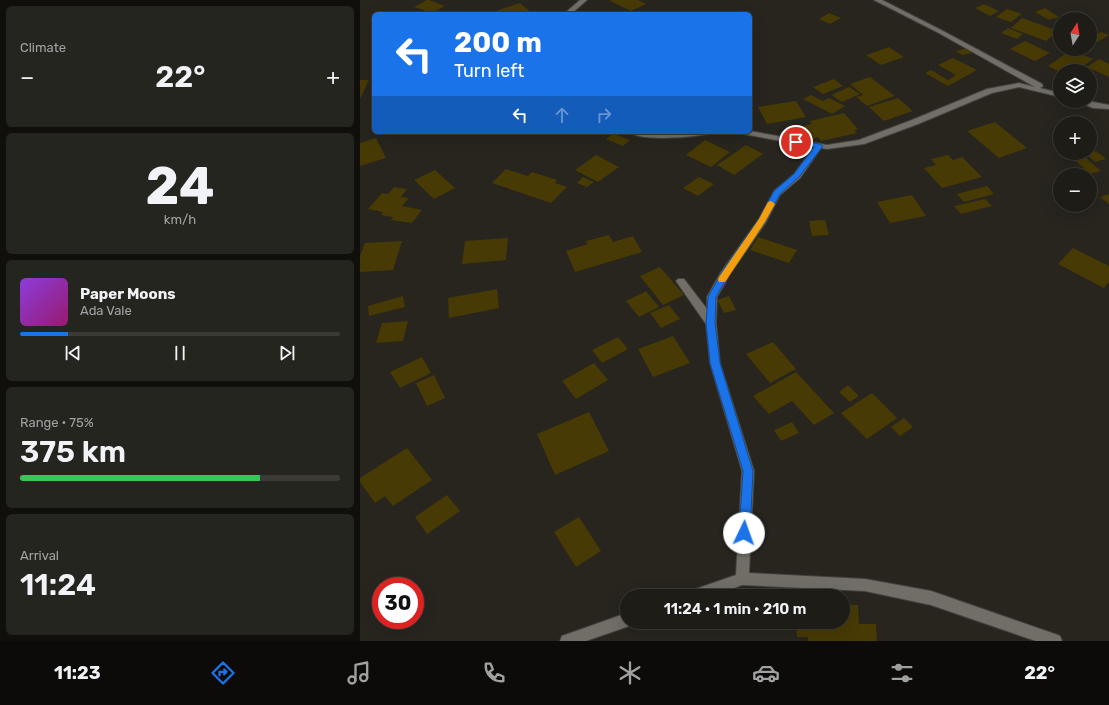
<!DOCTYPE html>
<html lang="en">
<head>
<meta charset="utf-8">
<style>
	:root { --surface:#1d1c16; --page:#25251f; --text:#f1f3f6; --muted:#a0a1a1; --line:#3b3a35; --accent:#1a73e8 }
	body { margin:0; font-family:Rubik,sans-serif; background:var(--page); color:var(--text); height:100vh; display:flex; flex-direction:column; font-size:15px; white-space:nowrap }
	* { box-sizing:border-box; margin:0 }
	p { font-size:13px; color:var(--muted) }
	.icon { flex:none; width:22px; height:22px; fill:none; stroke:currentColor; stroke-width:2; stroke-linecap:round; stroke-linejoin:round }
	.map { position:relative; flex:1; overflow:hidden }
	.panel { display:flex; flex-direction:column; gap:6px; padding:6px; background:#100f0c; width:360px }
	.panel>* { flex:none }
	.guide { position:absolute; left:12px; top:12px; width:380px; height:122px; border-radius:6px; box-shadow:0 4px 16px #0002,0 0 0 1px var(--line); background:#1a73e8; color:#fff; overflow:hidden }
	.needle { width:26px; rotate:11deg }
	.tools { position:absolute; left:693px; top:12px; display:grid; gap:8px }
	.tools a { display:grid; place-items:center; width:44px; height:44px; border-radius:50%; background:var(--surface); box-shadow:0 4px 16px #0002,0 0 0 1px var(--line); font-size:20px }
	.speed { position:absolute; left:12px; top:577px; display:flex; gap:8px; font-size:20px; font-weight:700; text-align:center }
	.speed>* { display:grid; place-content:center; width:52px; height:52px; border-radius:50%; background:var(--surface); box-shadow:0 4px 16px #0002,0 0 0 1px var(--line); line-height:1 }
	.speed .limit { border:6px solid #d22; background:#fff; color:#111 }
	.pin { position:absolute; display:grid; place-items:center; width:34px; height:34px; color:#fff; margin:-17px; border:2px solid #fff; border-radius:50%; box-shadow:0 1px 4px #0007 }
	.me { position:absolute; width:44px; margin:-22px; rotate:3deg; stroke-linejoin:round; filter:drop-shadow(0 0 3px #0008) }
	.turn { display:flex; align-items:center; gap:14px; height:84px; padding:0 16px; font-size:18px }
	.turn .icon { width:52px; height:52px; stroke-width:2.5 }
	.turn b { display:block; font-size:28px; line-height:34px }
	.lanes { display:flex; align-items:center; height:38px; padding:0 16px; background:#0003; justify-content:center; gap:20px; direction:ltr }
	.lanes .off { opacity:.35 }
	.big { font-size:30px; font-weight:600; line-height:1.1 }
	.panel .tile { flex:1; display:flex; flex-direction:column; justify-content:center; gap:6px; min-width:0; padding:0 14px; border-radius:6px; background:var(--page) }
	.panel .dial { align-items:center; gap:0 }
	.dial b { font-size:52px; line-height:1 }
	.song { display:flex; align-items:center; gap:12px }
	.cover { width:48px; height:48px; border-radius:6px; background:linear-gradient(135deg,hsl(270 70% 55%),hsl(320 70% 35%)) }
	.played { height:4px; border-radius:2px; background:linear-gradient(90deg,var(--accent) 15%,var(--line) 15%) }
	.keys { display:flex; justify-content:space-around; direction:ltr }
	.heat { display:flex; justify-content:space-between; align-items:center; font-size:22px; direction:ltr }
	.charge { height:6px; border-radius:3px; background:linear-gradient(90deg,#34c759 75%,var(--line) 0) }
	.trip { position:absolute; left:260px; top:589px; width:230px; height:40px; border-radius:20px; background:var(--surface); box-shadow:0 4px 16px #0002,0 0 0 1px var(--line); font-weight:600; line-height:40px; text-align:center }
	.tab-bar { display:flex; height:64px; justify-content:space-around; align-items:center; background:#0c0b09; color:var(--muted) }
	.tab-bar .icon { width:28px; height:28px }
	.tab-bar .selected { color:var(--accent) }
	.tab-bar b { font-size:18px; color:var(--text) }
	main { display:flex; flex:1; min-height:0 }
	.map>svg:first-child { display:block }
</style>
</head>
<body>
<main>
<section class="panel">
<div class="tile"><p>Climate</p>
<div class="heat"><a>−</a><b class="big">22°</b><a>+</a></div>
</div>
<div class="tile dial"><b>24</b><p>km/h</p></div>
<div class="tile">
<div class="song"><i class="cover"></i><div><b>Paper Moons</b><p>Ada Vale</p></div></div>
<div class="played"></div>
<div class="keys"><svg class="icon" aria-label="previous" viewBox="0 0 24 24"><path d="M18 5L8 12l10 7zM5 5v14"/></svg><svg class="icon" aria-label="pause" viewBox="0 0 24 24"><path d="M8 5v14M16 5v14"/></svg><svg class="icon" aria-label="next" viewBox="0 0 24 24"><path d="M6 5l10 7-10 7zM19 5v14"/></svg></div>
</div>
<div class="tile"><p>Range · 75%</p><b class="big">375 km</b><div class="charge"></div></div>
<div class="tile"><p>Arrival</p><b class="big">11:24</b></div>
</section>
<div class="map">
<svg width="749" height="641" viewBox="0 0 749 641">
	<rect width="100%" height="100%" fill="#27251e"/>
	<path fill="#473a05" d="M67,0H69L85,6L72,13L54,7Z
		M252,0H278L286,4L271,11L250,1Z
		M160,3L172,13L168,14H135L133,12Z
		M624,4L639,11L630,16L615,8Z
		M685,8L699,17L689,20L675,12Z
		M647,9L662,14L651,22L636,17Z
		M469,13L481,18L470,24L459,19Z
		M711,13L725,19H700Z
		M662,18L698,31L686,41L651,28Z
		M648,28L663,34L657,39L641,33Z
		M741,32L749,35L737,42L730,39Z
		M665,41L690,53L675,61L650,49Z
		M529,47L544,57L521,65L506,55Z
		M606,48L612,53L602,55L596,51Z
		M711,50L733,59L716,71L700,72L688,66Z
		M593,58L617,70L588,86L565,73L571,70L588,80L596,75L578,65Z
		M739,59L749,64V77L727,67Z
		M510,77L535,96L507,106L496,97L503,95L490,84Z
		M474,79L483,86L463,94L453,87Z
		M0,80H9L0,99Z
		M489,87L500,94L482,102L471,95Z
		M451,95L463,101L469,98L485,106L472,114L443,99Z
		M538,98L553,111L524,121L509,107Z
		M436,101L446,117L407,124L398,107Z
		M484,113L498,129L494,130L497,133L461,141L458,137L448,140L439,127L452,124L450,121Z
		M635,122L667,148L639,158L607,131Z
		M253,134L270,140L263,146L246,139Z
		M16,138L26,158L0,166V143Z
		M345,140L370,152L351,167L326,155Z
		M386,145L403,154L374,175L357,165Z
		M736,151L746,159L735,162L726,154Z
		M236,155L259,167L238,182L215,170Z
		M588,155L593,160L602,157L622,177L582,188L564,168L576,165L571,159Z
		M726,158L741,171L730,174L716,161Z
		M146,169L168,176L172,172L197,180L195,183L207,187L191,203L132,183Z
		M75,170L95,188L74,199L54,180Z
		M223,177L234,182L227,187L217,183Z
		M339,177L354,184L338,196L323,188Z
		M627,186L634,194L604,202L597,194Z
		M34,187L47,189L41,197L49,198L42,206L62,210L52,223L31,220L33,217L21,215L23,212L8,209L22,193L28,194Z
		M749,194V204L740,197Z
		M552,195L566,216L530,223L517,202Z
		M625,199L632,206L601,214L594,206Z
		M465,220L469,235L452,236L449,221Z
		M249,235L253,242L273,236L282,252L215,272L206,251L228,244L226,241Z
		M398,237L437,250L429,263L390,250Z
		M148,238L146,260L102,264L105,241Z
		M42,241L33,270L0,272V256L5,243Z
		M713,248L749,266V282L744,288L698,264Z
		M300,267L324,295L303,305L280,276Z
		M137,289L139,308L89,318L88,298Z
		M286,291L299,307L279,317L266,301Z
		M43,296L45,307L9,316L8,306Z
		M369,296L376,310L364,313L357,300Z
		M309,305L320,319L301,328L290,313Z
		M48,321L43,341L16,343L22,323Z
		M313,336L330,363L293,377L278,349Z
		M258,337L268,349L242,363L232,350Z
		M413,342L436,369L410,383L386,354Z
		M62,357L71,373L40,388L30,372Z
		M234,363L248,380L216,399L202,381Z
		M436,372L474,413L454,425L432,401L409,414L393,396Z
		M74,375L85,398L67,406L56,383Z
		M488,385L499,396L490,402L479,392Z
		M512,393L537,418L507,439L481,413Z
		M229,412L249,451L195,475L177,434Z
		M544,418L553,427L540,436L531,427Z
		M432,422L439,433L421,441L414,430Z
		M47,448L72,480L33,506L25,496L15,503L0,482V478Z
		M87,495L100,511L67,534L55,517Z
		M219,517L241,551L216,567L194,532Z
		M483,605H498L499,624H516L517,641H448V637H437L436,622H483Z"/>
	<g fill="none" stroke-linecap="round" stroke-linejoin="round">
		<g stroke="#44423d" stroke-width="2">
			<path id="minor" d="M220,0H227L211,14H204Z
				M514,0H522L581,30L682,84L683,86L680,88L700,93V97L659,87L632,93L558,124L504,144L467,149L461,148L440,178L420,195L406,222L370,274L357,297L356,323L360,363L394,471L389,573L505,579L571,591L695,634L700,636L702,641H676L571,605L505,591L382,585L353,596H328L330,591L376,575L382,471L350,363L346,324L316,281L318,279H324L347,309V297L361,272L399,219L414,191L434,174L454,147L383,134L379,132L390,131L467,145L499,140L552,120L627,89L659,83L675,87L577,32Z
				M716,101H728L749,105V109L733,108Z
				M270,132H348L347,134C332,137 281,142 270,132Z
				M267,613V622H273L272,625L226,641H200L202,636Z"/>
		</g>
		<use href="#minor" fill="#706e66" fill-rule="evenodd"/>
	</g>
	<path fill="#1a73e8" stroke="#114b97" d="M436,140L459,144L463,146L439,177L420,194L405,222L369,274L356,297L355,323L360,363L393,471L390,533L388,536L384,538L381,536L379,533L383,471L350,363L346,323L348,297L363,270L399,219L414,191L434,174L454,147L433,144L432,142Z"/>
	<path fill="#f59e0b" d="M411,201L415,204L405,222L365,282H359L358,280L359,277L399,219L408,202Z"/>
</svg>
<div class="tools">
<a><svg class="needle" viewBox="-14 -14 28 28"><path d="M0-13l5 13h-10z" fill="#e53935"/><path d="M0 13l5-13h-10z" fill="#a0a1a1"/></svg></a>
<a><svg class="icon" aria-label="layers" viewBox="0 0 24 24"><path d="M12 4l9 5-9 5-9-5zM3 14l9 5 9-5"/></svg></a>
<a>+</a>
<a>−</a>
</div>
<div class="speed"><div class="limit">30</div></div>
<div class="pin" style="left:436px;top:142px;background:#d93025"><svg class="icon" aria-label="arrive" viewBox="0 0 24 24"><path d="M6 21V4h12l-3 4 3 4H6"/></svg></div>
<svg class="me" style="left:384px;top:533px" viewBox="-20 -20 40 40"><circle r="19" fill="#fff"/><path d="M0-13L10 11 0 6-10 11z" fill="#1a73e8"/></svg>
<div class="trip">11:24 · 1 min · 210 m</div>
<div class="guide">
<div class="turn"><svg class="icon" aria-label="left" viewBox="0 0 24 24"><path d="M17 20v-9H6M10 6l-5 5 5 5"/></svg><div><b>200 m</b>Turn left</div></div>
<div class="lanes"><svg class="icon" aria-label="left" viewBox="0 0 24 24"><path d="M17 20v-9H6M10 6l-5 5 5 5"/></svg><svg class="icon off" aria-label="ahead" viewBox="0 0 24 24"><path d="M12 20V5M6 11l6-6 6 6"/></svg><svg class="icon off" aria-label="right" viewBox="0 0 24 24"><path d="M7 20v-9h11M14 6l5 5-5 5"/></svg></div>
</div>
</div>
</main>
<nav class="tab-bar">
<b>11:23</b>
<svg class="icon selected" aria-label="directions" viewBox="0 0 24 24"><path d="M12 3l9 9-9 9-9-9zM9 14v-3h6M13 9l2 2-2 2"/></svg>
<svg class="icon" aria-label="music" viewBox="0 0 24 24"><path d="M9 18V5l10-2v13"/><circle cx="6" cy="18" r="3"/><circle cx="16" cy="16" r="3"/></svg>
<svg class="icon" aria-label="phone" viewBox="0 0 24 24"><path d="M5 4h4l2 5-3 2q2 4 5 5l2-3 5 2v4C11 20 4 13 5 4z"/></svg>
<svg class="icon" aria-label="climate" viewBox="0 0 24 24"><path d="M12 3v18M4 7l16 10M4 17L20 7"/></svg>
<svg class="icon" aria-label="car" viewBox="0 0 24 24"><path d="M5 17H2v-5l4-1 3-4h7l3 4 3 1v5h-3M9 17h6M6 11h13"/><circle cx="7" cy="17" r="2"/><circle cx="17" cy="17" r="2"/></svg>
<svg class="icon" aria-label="filters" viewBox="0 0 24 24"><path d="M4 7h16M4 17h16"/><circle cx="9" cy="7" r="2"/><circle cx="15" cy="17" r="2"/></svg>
<b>22°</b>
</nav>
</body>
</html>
